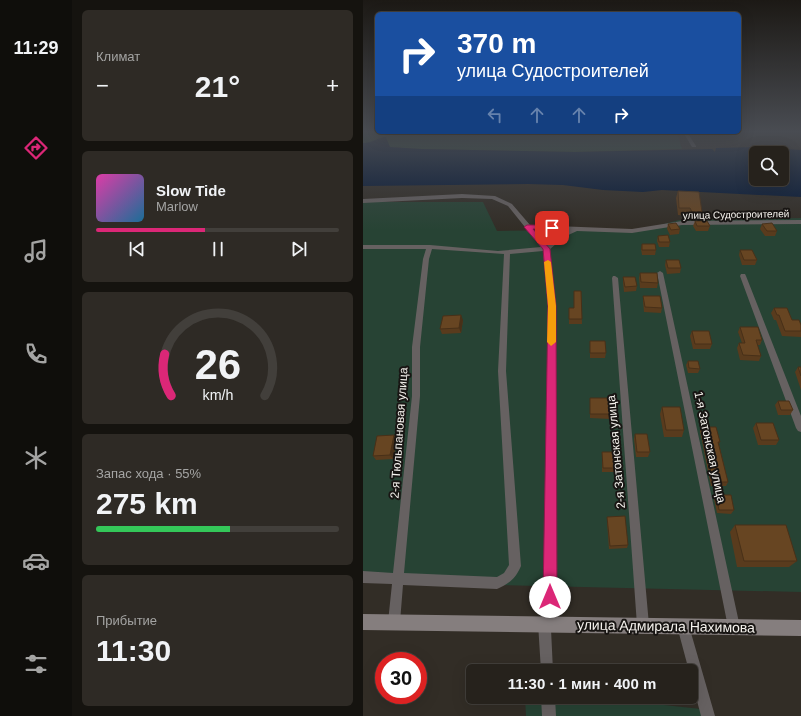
<!DOCTYPE html>
<html lang="ru">
<head>
<meta charset="utf-8">
<style>
	:root { --surface:#26221c; --page:#2e2a25; --text:#f1f3f6; --muted:#a4a4a3; --line:#423f3b; --accent:#db2777 }
	body { margin:0; font-family:Arial,sans-serif; background:var(--page); color:var(--text); height:100vh; display:flex; flex-direction:column; font-size:15px; white-space:nowrap }
	* { box-sizing:border-box; margin:0 }
	p { font-size:13px; color:var(--muted) }
	.icon { flex:none; width:22px; height:22px; fill:none; stroke:currentColor; stroke-width:2; stroke-linecap:round; stroke-linejoin:round }
	.map { position:relative; flex:1; overflow:hidden }
	.panel { display:flex; flex-direction:column; gap:10px; padding:10px; background:#15130f; width:291px }
	.panel>* { flex:none }
	.hud { position:absolute; left:12px; top:12px; width:366px; height:122px; border-radius:6px; box-shadow:0 4px 16px #0002,0 0 0 1px var(--line); background:#1a4fa0; color:#fff; overflow:hidden }
	.tools { position:absolute; left:386px; top:146px; display:grid; gap:8px }
	.tools a { display:grid; place-items:center; width:40px; height:40px; border-radius:6px; background:var(--surface); box-shadow:0 4px 16px #0002,0 0 0 1px var(--line); font-size:20px }
	.speed { position:absolute; left:12px; top:652px; display:flex; gap:8px; font-size:20px; font-weight:700; text-align:center }
	.speed>* { display:grid; place-content:center; width:52px; height:52px; border-radius:50%; background:var(--surface); box-shadow:0 4px 16px #0002,0 0 0 1px var(--line); line-height:1 }
	.speed .limit { border:6px solid #d22; background:#fff; color:#111 }
	.pin { position:absolute; display:grid; place-items:center; width:34px; height:34px; color:#fff; margin:-17px; border-radius:8px; box-shadow:0 2px 6px #0006 }
	.me { position:absolute; width:44px; margin:-22px; rotate:0deg; stroke-linejoin:round; filter:drop-shadow(0 0 3px #0008) }
	.turn { display:flex; align-items:center; gap:14px; height:84px; padding:0 16px; font-size:18px }
	.turn .icon { width:52px; height:52px; stroke-width:2.5 }
	.turn b { display:block; font-size:28px; line-height:34px }
	.lanes { display:flex; align-items:center; height:38px; padding:0 16px; background:#0003; justify-content:center; gap:20px; direction:ltr }
	.lanes .off { opacity:.35 }
	.big { font-size:30px; font-weight:700; line-height:1.1 }
	.panel .widget { flex:1; display:flex; flex-direction:column; justify-content:center; gap:6px; min-width:0; padding:0 14px; border-radius:6px; background:var(--page) }
	.panel .dial { align-items:center; gap:0 }
	.dial svg { height:104px; overflow:visible; fill:none; stroke:var(--line); stroke-width:7; stroke-linecap:round; text-anchor:middle }
	.dial text { fill:var(--text); stroke:none }
	.song { display:flex; align-items:center; gap:12px }
	.cover { width:48px; height:48px; border-radius:6px; background:linear-gradient(135deg,hsl(320 70% 55%),hsl(200 70% 35%)) }
	.played { height:4px; border-radius:2px; background:linear-gradient(90deg,var(--accent) 45%,var(--line) 45%) }
	.keys { display:flex; justify-content:space-around; direction:ltr }
	.heat { display:flex; justify-content:space-between; align-items:center; font-size:22px; direction:ltr }
	.charge { height:6px; border-radius:3px; background:linear-gradient(90deg,#34c759 55%,var(--line) 0) }
	.trip { position:absolute; left:103px; top:664px; width:232px; height:40px; border-radius:6px; background:var(--surface); box-shadow:0 4px 16px #0002,0 0 0 1px var(--line); font-weight:700; line-height:40px; text-align:center }
	main { display:flex; flex:1; min-height:0 }
	.dock { display:flex; flex-direction:column; width:72px; justify-content:space-around; align-items:center; background:#0f0e0b; color:var(--muted) }
	.dock .icon { width:28px; height:28px }
	.dock .current { color:var(--accent) }
	.dock b { font-size:18px; color:var(--text) }
	.map>svg:first-child { display:block }
</style>
</head>
<body>
<main>
<nav class="dock">
<b>11:29</b>
<svg class="icon current" aria-label="directions" viewBox="0 0 24 24"><path d="M12 3l9 9-9 9-9-9zM9 14v-3h6M13 9l2 2-2 2"/></svg>
<svg class="icon" aria-label="music" viewBox="0 0 24 24"><path d="M9 18V5l10-2v13"/><circle cx="6" cy="18" r="3"/><circle cx="16" cy="16" r="3"/></svg>
<svg class="icon" aria-label="phone" viewBox="0 0 24 24"><path d="M5 4h4l2 5-3 2q2 4 5 5l2-3 5 2v4C11 20 4 13 5 4z"/></svg>
<svg class="icon" aria-label="climate" viewBox="0 0 24 24"><path d="M12 3v18M4 7l16 10M4 17L20 7"/></svg>
<svg class="icon" aria-label="car" viewBox="0 0 24 24"><path d="M5 17H2v-5l4-1 3-4h7l3 4 3 1v5h-3M9 17h6M6 11h13"/><circle cx="7" cy="17" r="2"/><circle cx="17" cy="17" r="2"/></svg>
<svg class="icon" aria-label="filters" viewBox="0 0 24 24"><path d="M4 7h16M4 17h16"/><circle cx="9" cy="7" r="2"/><circle cx="15" cy="17" r="2"/></svg>
</nav>
<section class="panel">
<div class="widget"><p>Климат</p>
<div class="heat"><a>−</a><b class="big">21°</b><a>+</a></div>
</div>
<div class="widget">
<div class="song"><i class="cover"></i><div><b>Slow Tide</b><p>Marlow</p></div></div>
<div class="played"></div>
<div class="keys"><svg class="icon" aria-label="previous" viewBox="0 0 24 24"><path d="M18 5L8 12l10 7zM5 5v14"/></svg><svg class="icon" aria-label="pause" viewBox="0 0 24 24"><path d="M8 5v14M16 5v14"/></svg><svg class="icon" aria-label="next" viewBox="0 0 24 24"><path d="M6 5l10 7-10 7zM19 5v14"/></svg></div>
</div>
<div class="widget dial"><svg viewBox="0 0 100 80">
<path d="M14 69A42 42 0 1 1 86 69"/>
<path d="M14 69A42 42 0 0 1 9 37" stroke="#db2777"/>
<text x="50" y="56" font-size="32" font-weight="700">26</text>
<text x="50" y="72" font-size="11">km/h</text>
</svg></div>
<div class="widget"><p>Запас хода · 55%</p><b class="big">275 km</b><div class="charge"></div></div>
<div class="widget"><p>Прибытие</p><b class="big">11:30</b></div>
</section>
<div class="map">
<svg width="438" height="716" viewBox="0 0 438 716">
	<rect width="100%" height="100%" fill="#322d26"/>
	<path fill="#274334" d="M0,130H14V132H314L319,149L212,152L58,149L27,147L16,138L7,143H0Z
		M0,202H120L134,231L282,229L316,220L438,218V592L0,582Z
		M162,697H227L338,709L339,716H163Z"/>
	<path fill="#031737" fill-rule="evenodd" d="M23,137L27,147L58,149L212,152L349,149L352,152L353,148L392,147L438,150V197L299,190L280,192L240,190L200,185L165,184L0,186V143C9,143 14,138 23,137ZM393,153H419V179H393Z"/>
	<g fill="none" stroke-linecap="round" stroke-linejoin="round">
		<path fill="#666161" fill-rule="evenodd" d="M320,132H324L333,146V147H329Z
			M99,194L132,196L149,204L167,225L269,229L319,221L438,220V224L319,225L269,233L214,231L201,237L186,250L193,306V623L191,627L188,629L190,671H178L175,623L177,619L181,617L185,306L180,251L147,254L143,371L158,566C153,578 146,584 134,589L40,585L37,622L35,626L31,628L27,626L25,622L29,584L0,583V571L30,573L49,396V347L60,259L63,249H0V245H67L135,251L178,247L145,206L129,199L99,198L0,203V199ZM170,229L206,230L197,235L183,246ZM69,249L141,254L135,371L146,565L141,573L134,577L41,573L57,396V347L66,259Z
			M297,271L300,273L377,627L375,631L371,633L367,631L365,627L294,273Z
			M378,274H382L383,276L438,416V432L435,431L433,428L377,276Z
			M250,276H252L255,278L286,625L284,629L280,631L276,629L274,625L249,278Z
			M320,620L324,622L326,626L352,716H338L328,678V671H326L314,626L316,622Z
			M178,697H192L193,716H179Z"/>
		<path fill="#857e7e" fill-rule="evenodd" d="M0,614L438,620V636L0,630Z"/>
	</g>
	<path fill="#593b1d" d="M315,191L339,212L337,219H327L326,216L315,215L313,198Z
		M332,221L347,226L345,231H333L330,226Z
		M305,224L317,229L316,234L307,235L304,229Z
		M399,224L414,231L412,236H402L397,229Z
		M295,236L307,242L306,247H296L294,241Z
		M279,244L293,250L292,255H279L278,249Z
		M377,250L394,260L392,265H379L376,255Z
		M303,260L318,268L317,273L304,274L302,265Z
		M277,273L295,283L294,288H277L276,278Z
		M260,277L274,286L273,291L261,292L260,282Z
		M218,291L219,324H206V308H211Z
		M280,296L299,308L298,313L281,312L280,301Z
		M411,308L438,325V337L419,336L413,320H411L408,313Z
		M100,320L98,333L79,334L77,329Z
		M377,327L399,340L397,345H394L398,356L396,361L377,360L374,348L376,343H379L375,332Z
		M329,331L349,344L347,349H330L327,336Z
		M227,341L243,353L242,358H227Z
		M325,361L337,369L335,373H325L323,365Z
		M435,367H438V390L432,372Z
		M227,398L247,414V419L227,418Z
		M415,401L430,410L427,415H415L412,405Z
		M299,407L321,430L319,437H301L297,414Z
		M393,423L416,440L413,445H395L390,428Z
		M339,427L357,442L356,444L365,482L363,486H348L337,431Z
		M272,434L287,452L285,457H273L271,439Z
		M34,439L30,459L13,460L10,456Z
		M239,452L257,468L256,472H239Z
		M353,495L371,510L368,514L354,513L351,499Z
		M244,517L265,545L264,548L246,549L244,521Z
		M372,525L434,561L426,567H374L367,532Z"/>
	<path fill="#483018" d="M98,315L100,320L98,333L96,328Z
		M31,435L34,439L30,459L27,455Z"/>
	<path fill="#674522" stroke="#483018" d="M315,191L336,192L339,212H329L327,208H316Z
		M332,221H344L347,226H334Z
		M313,223L317,229L308,230L305,224Z
		M409,223L414,231H404L399,224Z
		M305,235L307,242H296L295,236Z
		M279,244H292L293,250H279Z
		M377,250H389L394,260H381Z
		M303,260H316L318,268H305Z
		M277,273H294L295,283L278,282Z
		M260,277H272L274,286L262,287Z
		M211,291H218L219,319H206V308H211Z
		M280,296H297L299,308L282,307Z
		M411,308H424L429,320H436L438,325V331H422L416,315H414Z
		M98,315L96,328L77,329L80,316Z
		M377,327H395L399,340H393L398,356L380,355L376,343H382Z
		M329,331H346L349,344H332Z
		M227,341H242L243,353H227Z
		M325,361H335L337,369L326,368Z
		M435,367H438V376Z
		M227,398H246L247,414H227Z
		M415,401H426L430,410H418Z
		M299,407H317L321,430H303Z
		M393,423H410L416,440H398Z
		M339,427H353L357,442H355L365,482H350Z
		M272,434H284L287,452H274Z
		M31,435L27,455L10,456L14,436Z
		M239,452H256L257,468H240Z
		M353,495H368L371,510H356Z
		M262,516L265,545L247,546L244,517Z
		M372,525H423L434,561H381Z"/>
	<linearGradient id="sky" x2="0" y2="1"><stop stop-color="#1c1915"/><stop offset="0.57" stop-color="#494c52"/><stop offset="1" stop-color="#494c52" stop-opacity="0"/></linearGradient>
	<rect width="438" height="230" fill="url(#sky)"/>
	<path fill="#db2777" stroke="#8e194d" d="M164,225H189L193,228L189,230L170,229L187,249L193,306L194,597L192,601L187,603L182,601L180,597L185,306L180,249L161,227Z"/>
	<path fill="#f59e0b" d="M185,260L188,262L193,306V342L188,346L184,342L185,306L181,262Z"/>
	<g text-anchor="middle" stroke-width="4" stroke-linejoin="round" paint-order="stroke">
		<g font-size="10" fill="#f6f3ee" stroke="#181513">
			<text transform="translate(373 214) rotate(-1)" y="4">улица Судостроителей</text>
		</g>
		<g font-size="12" fill="#f6f3ee" stroke="#181513">
			<text transform="translate(36 433) rotate(-86)" y="4">2-я Тюльпановая улица</text>
			<text transform="translate(347 447) rotate(78)" y="4">1-я Затонская улица</text>
			<text transform="translate(253 452) rotate(-95)" y="4">2-я Затонская улица</text>
		</g>
		<g font-size="14" fill="#f6f3ee" stroke="#181513">
			<text transform="translate(303 626) rotate(1)" y="5">улица Адмирала Нахимова</text>
		</g>
	</g>
</svg>
<div class="tools">
<a><svg class="icon" aria-label="search" viewBox="0 0 24 24"><circle cx="10" cy="10" r="6"/><path d="M15 15l6 6"/></svg></a>
</div>
<div class="speed"><div class="limit">30</div></div>
<div class="pin" style="left:189px;top:228px;background:#d93025"><svg class="icon" aria-label="arrive" viewBox="0 0 24 24"><path d="M6 21V4h12l-3 4 3 4H6"/></svg></div>
<svg class="me" style="left:187px;top:597px" viewBox="-20 -20 40 40"><circle r="19" fill="#fff"/><path d="M0-13L10 11 0 6-10 11z" fill="#db2777"/></svg>
<div class="trip">11:30 · 1 мин · 400 m</div>
<div class="hud">
<div class="turn"><svg class="icon" aria-label="right" viewBox="0 0 24 24"><path d="M7 20v-9h11M14 6l5 5-5 5"/></svg><div><b>370 m</b>улица Судостроителей</div></div>
<div class="lanes"><svg class="icon off" aria-label="left" viewBox="0 0 24 24"><path d="M17 20v-9H6M10 6l-5 5 5 5"/></svg><svg class="icon off" aria-label="ahead" viewBox="0 0 24 24"><path d="M12 20V5M6 11l6-6 6 6"/></svg><svg class="icon off" aria-label="ahead" viewBox="0 0 24 24"><path d="M12 20V5M6 11l6-6 6 6"/></svg><svg class="icon" aria-label="right" viewBox="0 0 24 24"><path d="M7 20v-9h11M14 6l5 5-5 5"/></svg></div>
</div>
</div>
</main>
</body>
</html>
